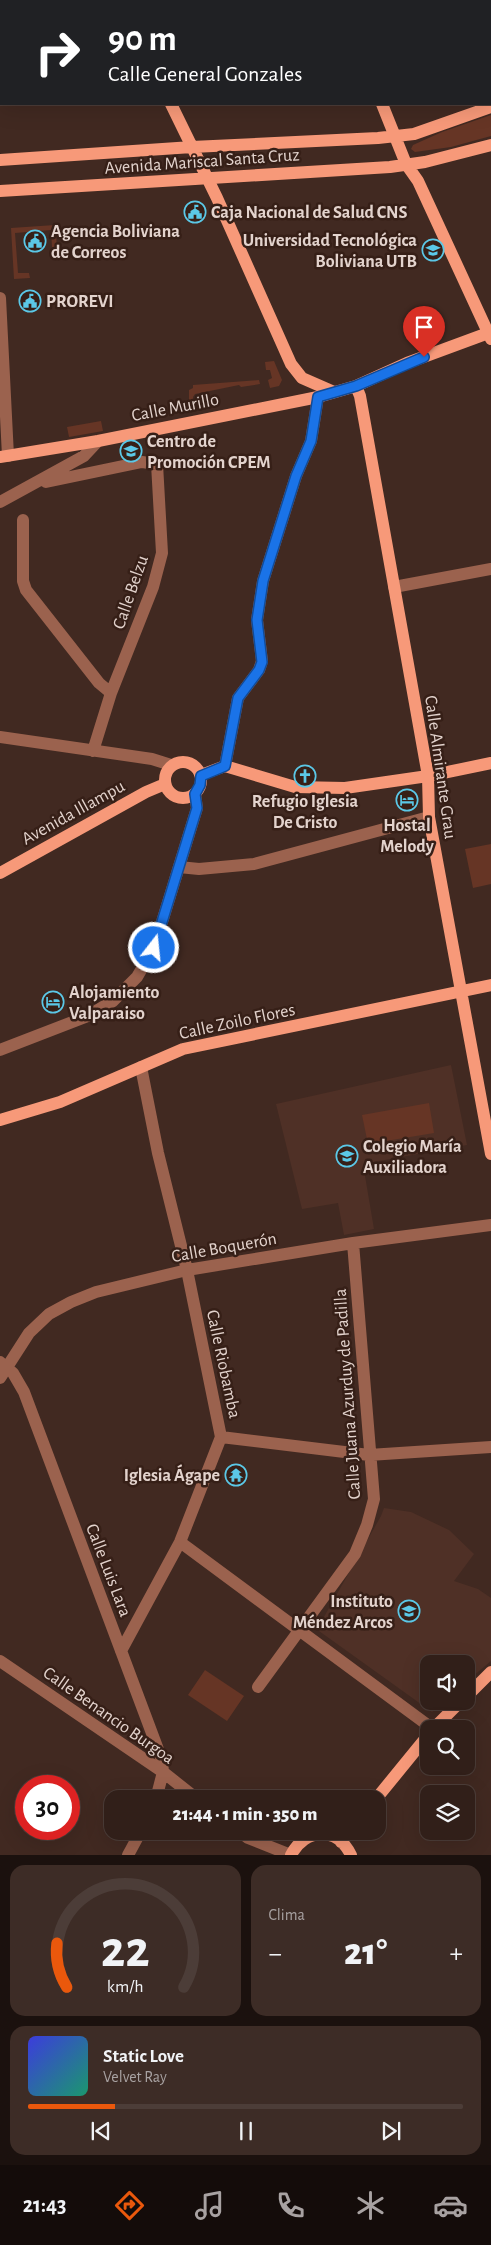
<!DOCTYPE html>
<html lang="es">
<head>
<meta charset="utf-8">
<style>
	:root { --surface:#311f19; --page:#3d2c26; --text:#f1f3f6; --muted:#a8a2a2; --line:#4c3d38; --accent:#ea580c }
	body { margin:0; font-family:"Alegreya Sans",sans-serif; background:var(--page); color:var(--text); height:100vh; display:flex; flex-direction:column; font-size:19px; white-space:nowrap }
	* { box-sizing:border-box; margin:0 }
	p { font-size:16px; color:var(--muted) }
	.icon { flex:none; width:28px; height:28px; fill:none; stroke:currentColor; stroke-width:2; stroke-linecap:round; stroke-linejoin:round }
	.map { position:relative; height:1855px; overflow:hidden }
	.side { display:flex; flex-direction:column; gap:10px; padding:10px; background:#1b110e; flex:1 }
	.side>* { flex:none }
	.banner { position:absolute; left:0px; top:0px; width:491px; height:105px; box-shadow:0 5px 20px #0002,0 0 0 1px var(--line); background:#202124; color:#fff; overflow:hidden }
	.controls { position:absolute; left:420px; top:1655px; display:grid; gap:10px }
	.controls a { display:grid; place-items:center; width:55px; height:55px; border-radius:10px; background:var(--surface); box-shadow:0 5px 20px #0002,0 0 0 1px var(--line); font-size:25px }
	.speed { position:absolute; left:15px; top:1775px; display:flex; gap:10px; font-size:25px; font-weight:700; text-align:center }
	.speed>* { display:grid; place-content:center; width:65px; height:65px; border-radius:50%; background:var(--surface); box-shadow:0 5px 20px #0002,0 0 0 1px var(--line); line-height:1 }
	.speed .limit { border:8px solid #d22; background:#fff; color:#111 }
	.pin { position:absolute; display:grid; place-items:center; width:42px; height:42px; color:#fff; margin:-51px -21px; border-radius:50% 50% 50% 0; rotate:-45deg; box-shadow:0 0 5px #0007 }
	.pin .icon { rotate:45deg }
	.me { position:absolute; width:55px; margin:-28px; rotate:16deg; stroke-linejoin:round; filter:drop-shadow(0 0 4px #0008) }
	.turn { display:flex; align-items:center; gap:18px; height:105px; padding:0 25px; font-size:22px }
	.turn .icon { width:65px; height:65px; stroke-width:2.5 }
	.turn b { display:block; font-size:35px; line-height:42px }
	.big { font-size:38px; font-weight:800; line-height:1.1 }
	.side .widget { flex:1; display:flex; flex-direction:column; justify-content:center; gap:8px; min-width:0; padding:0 18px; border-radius:15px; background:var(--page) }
	.side .dial { align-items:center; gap:0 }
	.dial svg { height:130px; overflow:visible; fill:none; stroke:var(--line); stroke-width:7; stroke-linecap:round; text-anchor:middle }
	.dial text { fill:var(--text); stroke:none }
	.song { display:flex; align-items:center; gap:15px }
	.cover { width:60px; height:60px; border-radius:8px; background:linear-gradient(135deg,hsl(240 70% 55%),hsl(160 70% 35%)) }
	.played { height:5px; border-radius:2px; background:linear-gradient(90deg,var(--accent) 20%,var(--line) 20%) }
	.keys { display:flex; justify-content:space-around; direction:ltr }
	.heat { display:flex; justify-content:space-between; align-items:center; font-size:28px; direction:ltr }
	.side .tiles { flex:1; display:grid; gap:10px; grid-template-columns:1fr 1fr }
	.widget:last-child { grid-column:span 2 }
	.trip { position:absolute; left:104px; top:1790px; width:282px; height:50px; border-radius:15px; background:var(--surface); box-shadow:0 5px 20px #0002,0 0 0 1px var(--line); font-weight:800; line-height:50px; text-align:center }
	.dock { display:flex; height:80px; justify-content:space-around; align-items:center; background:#140c0a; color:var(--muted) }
	.dock .icon { width:35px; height:35px }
	.dock .current { color:var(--accent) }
	.dock b { font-size:22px; color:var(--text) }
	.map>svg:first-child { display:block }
</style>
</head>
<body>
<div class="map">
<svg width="491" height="1855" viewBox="0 0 491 1855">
	<rect width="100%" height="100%" fill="#412921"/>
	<path fill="#4f3026" d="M451,1065L467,1145L363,1164L374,1229L344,1235L338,1203L302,1209L276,1104Z
		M384,1508L411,1512L449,1530L474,1554L454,1581L478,1589L491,1598V1661L466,1682V1664H429V1701H445L432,1712L319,1631L320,1624L381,1516Z"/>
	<path fill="#663525" d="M491,115V136L451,147L415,152L411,149L413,145L442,132Z
		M55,225L57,247H52L51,230L15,233L18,273H29L30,278L14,279L11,228Z
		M274,361L282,380L279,386L270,388L268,380L272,378L270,370H266L265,362Z
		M259,380L260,384L241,387L239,385L195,394L193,397L194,403L189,404V390L193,388V385Z
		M101,421L103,431L69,437L67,427Z
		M491,844V884L473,888L465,849Z
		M429,1103L434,1133L368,1144L362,1115Z
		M205,1670L244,1696L227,1721L188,1695Z"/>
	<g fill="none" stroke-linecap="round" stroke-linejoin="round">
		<path stroke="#9b624e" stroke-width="12" d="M0,298L8,456
			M43,479L46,482L142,462L157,464L162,553L153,587L111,693L93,751
			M0,502L84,456L98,441
			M23,520V581L26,590L99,683L111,693
			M394,587L491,569
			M0,737L152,759L171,765
			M225,766L238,698L259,670L262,661L257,620L263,581L296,476L311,441L318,397
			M179,867L199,869L254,864L429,817
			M0,1050L88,1016L113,1001L137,977L154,948L197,808L195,794
			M0,1362L13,1373L24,1392L162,1760L163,1772L156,1799
			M0,1378L29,1333L49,1314L71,1302L96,1292L187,1270L353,1243L491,1225
			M221,1437L369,1455L491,1447
			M180,1542L433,1729
			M121,1651L180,1542L221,1437L187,1270L158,1153L141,1067
			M0,1661L163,1772L197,1799
			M258,1687L355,1554L367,1525L374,1499L353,1243
			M239,1831L248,1838L291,1855
			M128,1855L141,1831"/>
		<path stroke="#f79979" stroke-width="12" d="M124,0L125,1
			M334,0L335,1
			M112,1L114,0
			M0,67L1,66
			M171,104L217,198L291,364L302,378L334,392
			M382,104L406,164L418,181L491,339
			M0,160L192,147L378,138L414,134L491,107
			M0,191L390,167L425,162L491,145
			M356,386L360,396L428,776L429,817L491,1154
			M0,457L98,441L318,397L356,386L407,363L491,332
			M165 780a18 18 0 1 1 36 0a18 18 0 1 1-36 0Z
			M201,775L225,766L295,787L345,788L428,776L491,763
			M0,873L146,792L165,784
			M0,1120L60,1102L183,1049L491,985
			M466,1697L491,1672
			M433,1729L461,1701
			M376,1799L429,1734
			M341,1842L350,1831
			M291,1855C305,1828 337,1826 351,1855"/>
	</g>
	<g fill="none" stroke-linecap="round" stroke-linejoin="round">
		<g stroke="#114b97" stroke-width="12">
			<path id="route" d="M154,948L197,808L195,794L200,785L201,776L225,766L238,698L259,670L262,662L257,620L263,581L296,476L311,441L318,397L356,386L424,357"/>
		</g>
		<use href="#route" stroke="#1a73e8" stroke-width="9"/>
	</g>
	<defs>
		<g id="civic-ring" transform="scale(1.125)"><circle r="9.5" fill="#361f17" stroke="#5bc8e7" stroke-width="1.5"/><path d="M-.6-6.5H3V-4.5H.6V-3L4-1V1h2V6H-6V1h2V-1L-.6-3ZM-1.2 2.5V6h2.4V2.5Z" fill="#5bc8e7"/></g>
		<g id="university-ring" transform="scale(1.125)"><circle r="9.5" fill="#361f17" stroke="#5bc8e7" stroke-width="1.5"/><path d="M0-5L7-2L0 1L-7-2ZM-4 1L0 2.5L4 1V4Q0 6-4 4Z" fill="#5bc8e7"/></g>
		<g id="church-ring" transform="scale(1.125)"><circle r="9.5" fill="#361f17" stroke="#5bc8e7" stroke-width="1.5"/><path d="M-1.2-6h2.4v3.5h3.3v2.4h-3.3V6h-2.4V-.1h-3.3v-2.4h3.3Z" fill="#5bc8e7"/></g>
		<g id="hotel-ring" transform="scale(1.125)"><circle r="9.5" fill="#361f17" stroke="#5bc8e7" stroke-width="1.5"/><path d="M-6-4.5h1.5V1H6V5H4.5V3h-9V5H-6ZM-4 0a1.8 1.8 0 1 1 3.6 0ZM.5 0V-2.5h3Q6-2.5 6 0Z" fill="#5bc8e7"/></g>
		<g id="school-ring" transform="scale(1.125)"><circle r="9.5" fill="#361f17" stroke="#5bc8e7" stroke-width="1.5"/><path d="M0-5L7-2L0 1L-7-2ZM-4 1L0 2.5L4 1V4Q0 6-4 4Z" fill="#5bc8e7"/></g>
		<g id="temple-ring" transform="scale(1.125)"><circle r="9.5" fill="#361f17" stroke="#5bc8e7" stroke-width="1.5"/><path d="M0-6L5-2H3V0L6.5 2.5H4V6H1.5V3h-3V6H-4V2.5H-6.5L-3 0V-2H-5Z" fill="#5bc8e7"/></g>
	</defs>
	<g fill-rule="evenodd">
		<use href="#civic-ring" x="195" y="212"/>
		<use href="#civic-ring" x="35" y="241"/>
		<use href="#university-ring" x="433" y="250"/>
		<use href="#civic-ring" x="30" y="301"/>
		<use href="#university-ring" x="131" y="451"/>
		<use href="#church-ring" x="305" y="776"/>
		<use href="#hotel-ring" x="407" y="800"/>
		<use href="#hotel-ring" x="53" y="1002"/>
		<use href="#school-ring" x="347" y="1156"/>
		<use href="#temple-ring" x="236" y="1475"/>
		<use href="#university-ring" x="409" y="1611"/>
	</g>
	<g text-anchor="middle" stroke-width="5" stroke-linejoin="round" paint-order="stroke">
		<g font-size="18" fill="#e3d3cd" stroke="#361f17">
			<text transform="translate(202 161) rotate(-4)" y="6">Avenida Mariscal Santa Cruz</text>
			<text transform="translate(175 407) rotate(-11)" y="6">Calle Murillo</text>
			<text transform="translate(130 592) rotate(-71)" y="6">Calle Belzu</text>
			<text transform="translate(441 767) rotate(82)" y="6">Calle Almirante Grau</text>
			<text transform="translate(73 812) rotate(-29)" y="6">Avenida Illampu</text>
			<text transform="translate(237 1021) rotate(-12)" y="6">Calle Zoilo Flores</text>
			<text transform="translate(224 1247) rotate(-10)" y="6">Calle Boquerón</text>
			<text transform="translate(224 1364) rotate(78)" y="6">Calle Riobamba</text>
			<text transform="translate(347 1394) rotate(-94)" y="6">Calle Juana Azurduy de Padilla</text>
			<text transform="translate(109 1570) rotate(69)" y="6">Calle Luis Lara</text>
			<text transform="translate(109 1715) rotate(35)" y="6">Calle Benancio Burgoa</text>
		</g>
		<g font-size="18" font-weight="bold" fill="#e3d3cd" stroke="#361f17" text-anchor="start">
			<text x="211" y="218">Caja Nacional de Salud CNS</text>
			<text x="51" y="237">Agencia Boliviana<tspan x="51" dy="21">de Correos</tspan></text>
			<text x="417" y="246" text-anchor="end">Universidad Tecnológica<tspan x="417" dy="21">Boliviana UTB</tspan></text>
			<text x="46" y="307">PROREVI</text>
			<text x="147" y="447">Centro de<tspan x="147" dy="21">Promoción CPEM</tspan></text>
			<text x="305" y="807" text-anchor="middle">Refugio Iglesia<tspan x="305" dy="21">De Cristo</tspan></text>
			<text x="407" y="831" text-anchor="middle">Hostal<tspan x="407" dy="21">Melody</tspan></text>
			<text x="69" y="998">Alojamiento<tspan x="69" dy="21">Valparaiso</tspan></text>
			<text x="363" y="1152">Colegio María<tspan x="363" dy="21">Auxiliadora</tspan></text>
			<text x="220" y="1481" text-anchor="end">Iglesia Ágape</text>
			<text x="393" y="1607" text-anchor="end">Instituto<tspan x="393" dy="21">Méndez Arcos</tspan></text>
		</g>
	</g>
</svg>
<div class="controls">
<a><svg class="icon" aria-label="sound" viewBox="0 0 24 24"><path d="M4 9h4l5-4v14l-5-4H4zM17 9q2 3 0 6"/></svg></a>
<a><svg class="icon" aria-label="search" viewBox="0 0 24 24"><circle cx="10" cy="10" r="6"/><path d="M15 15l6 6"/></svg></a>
<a><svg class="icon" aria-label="layers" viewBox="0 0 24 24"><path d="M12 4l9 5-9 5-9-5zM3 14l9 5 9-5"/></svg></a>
</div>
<div class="speed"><div class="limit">30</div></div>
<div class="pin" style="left:424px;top:357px;background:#d93025"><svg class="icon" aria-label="arrive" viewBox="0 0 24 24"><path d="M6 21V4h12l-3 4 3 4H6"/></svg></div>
<svg class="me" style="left:154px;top:948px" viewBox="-20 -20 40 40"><circle r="17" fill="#1a73e8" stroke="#fff" stroke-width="3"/><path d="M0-11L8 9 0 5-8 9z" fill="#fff"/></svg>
<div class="trip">21:44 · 1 min · 350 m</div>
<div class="banner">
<div class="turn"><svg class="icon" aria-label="right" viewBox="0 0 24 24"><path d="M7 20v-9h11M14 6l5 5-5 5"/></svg><div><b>90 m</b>Calle General Gonzales</div></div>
</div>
</div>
<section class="side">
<div class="tiles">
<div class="widget dial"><svg viewBox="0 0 100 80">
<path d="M14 69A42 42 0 1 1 86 69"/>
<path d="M14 69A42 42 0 0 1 8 42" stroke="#ea580c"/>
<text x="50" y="56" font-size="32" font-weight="700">22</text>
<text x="50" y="72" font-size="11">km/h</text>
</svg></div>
<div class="widget"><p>Clima</p>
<div class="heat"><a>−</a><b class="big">21°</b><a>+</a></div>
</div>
<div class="widget">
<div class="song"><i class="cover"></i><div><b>Static Love</b><p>Velvet Ray</p></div></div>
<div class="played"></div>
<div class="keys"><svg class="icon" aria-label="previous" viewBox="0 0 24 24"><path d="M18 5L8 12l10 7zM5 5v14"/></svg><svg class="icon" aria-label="pause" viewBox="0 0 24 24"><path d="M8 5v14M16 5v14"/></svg><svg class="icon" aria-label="next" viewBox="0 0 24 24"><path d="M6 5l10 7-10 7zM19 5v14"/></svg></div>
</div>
</div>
</section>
<nav class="dock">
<b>21:43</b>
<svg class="icon current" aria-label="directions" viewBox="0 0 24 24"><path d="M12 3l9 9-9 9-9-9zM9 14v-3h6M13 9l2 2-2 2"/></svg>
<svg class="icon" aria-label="music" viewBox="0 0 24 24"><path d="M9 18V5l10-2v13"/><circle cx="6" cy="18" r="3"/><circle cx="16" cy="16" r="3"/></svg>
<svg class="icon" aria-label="phone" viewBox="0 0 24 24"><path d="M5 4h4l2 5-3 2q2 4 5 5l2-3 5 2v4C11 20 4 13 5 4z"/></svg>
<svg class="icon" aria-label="climate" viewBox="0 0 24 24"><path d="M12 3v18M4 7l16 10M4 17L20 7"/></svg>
<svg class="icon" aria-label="car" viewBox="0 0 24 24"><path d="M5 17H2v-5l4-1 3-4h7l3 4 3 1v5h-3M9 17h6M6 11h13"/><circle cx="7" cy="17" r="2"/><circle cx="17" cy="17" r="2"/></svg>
</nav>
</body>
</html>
